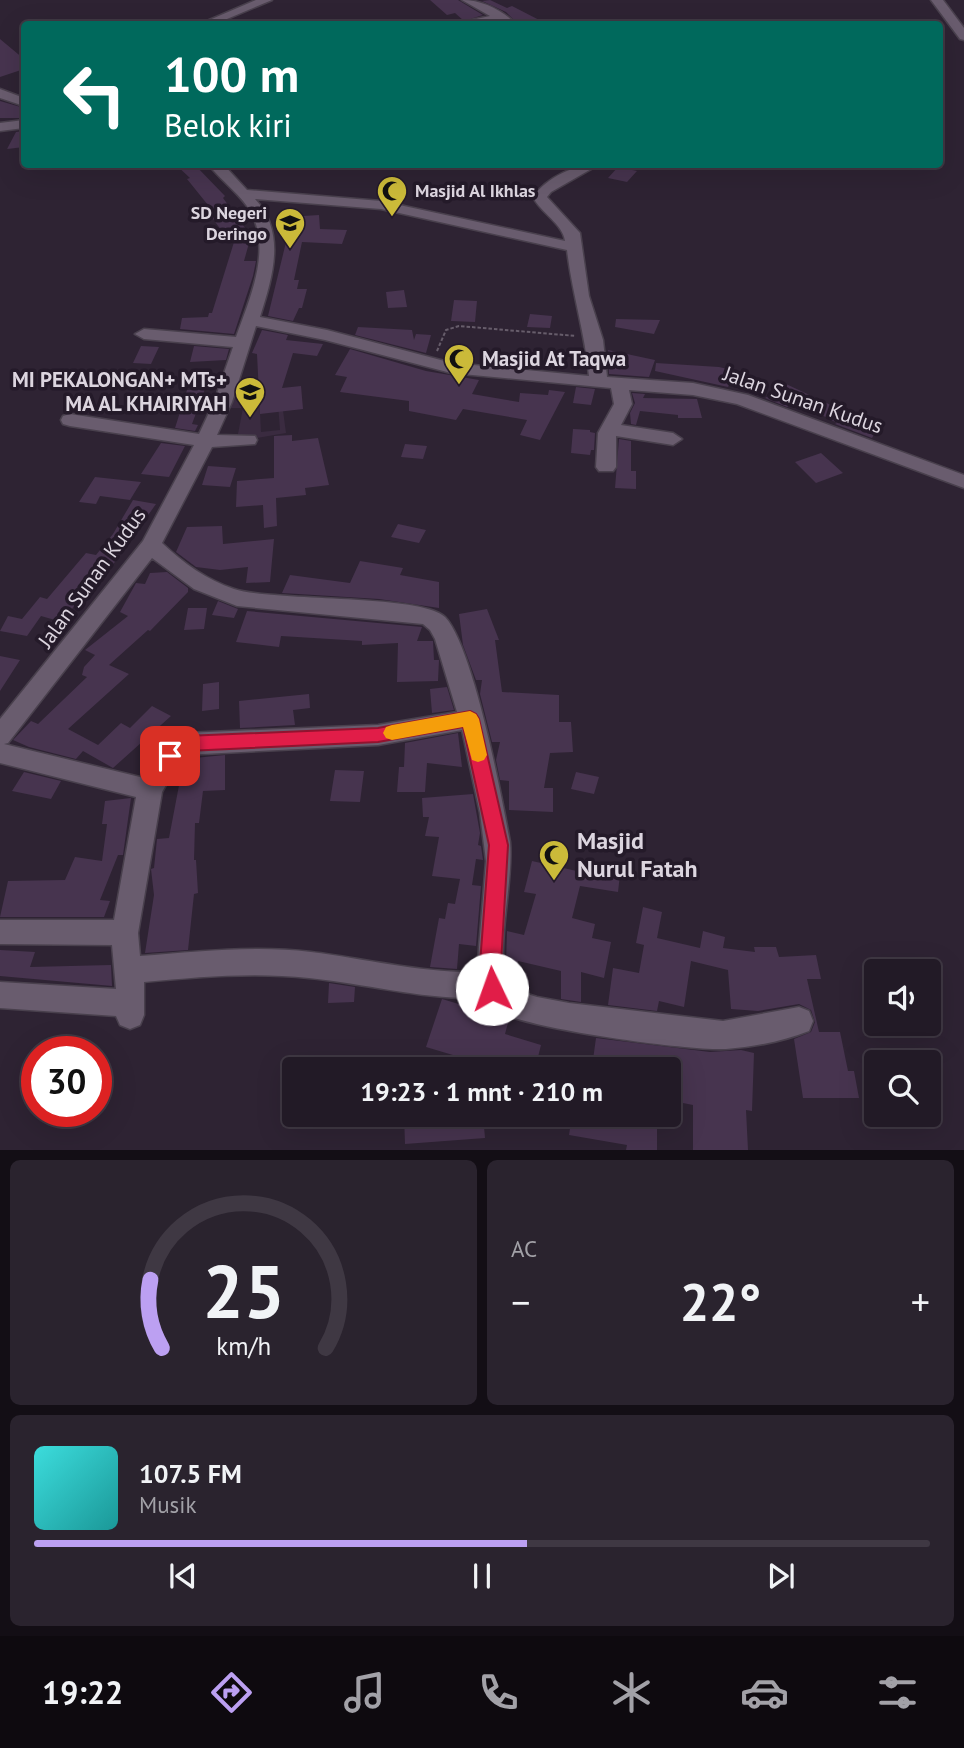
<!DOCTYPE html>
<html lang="id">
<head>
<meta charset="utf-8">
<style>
	:root { --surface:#221a26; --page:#2a232e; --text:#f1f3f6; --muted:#a2a1a7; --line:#3f3843; --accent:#bca0f2 }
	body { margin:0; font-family:"PT Sans",sans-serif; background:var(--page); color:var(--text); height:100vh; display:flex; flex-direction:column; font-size:26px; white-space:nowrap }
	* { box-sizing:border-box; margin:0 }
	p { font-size:23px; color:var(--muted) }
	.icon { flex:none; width:38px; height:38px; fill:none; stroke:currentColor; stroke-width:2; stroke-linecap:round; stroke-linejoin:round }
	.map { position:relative; height:1150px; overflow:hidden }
	.side { display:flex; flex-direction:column; gap:10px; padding:10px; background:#130e15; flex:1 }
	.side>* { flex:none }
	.hud { position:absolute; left:21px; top:21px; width:922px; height:147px; border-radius:7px; box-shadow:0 7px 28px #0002,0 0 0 2px var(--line); background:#00695c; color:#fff; overflow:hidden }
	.controls { position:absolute; left:864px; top:959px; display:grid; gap:14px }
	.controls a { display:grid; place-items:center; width:77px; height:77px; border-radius:7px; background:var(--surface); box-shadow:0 7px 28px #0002,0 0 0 2px var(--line); font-size:35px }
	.speed { position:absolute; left:21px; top:1036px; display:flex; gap:14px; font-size:35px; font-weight:700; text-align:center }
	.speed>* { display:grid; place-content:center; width:91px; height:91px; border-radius:50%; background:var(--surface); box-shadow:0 7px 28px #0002,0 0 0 2px var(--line); line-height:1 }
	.speed .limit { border:10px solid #d22; background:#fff; color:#111 }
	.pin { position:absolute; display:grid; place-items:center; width:60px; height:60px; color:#fff; margin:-30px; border-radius:14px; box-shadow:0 4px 10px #0006 }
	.me { position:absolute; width:77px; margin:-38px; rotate:357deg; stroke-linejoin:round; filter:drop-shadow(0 0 5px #0008) }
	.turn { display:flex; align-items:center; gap:24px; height:147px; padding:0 28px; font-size:32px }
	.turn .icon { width:91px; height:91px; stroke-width:2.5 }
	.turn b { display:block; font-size:49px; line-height:60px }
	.big { font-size:52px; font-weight:600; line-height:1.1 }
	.side .card { flex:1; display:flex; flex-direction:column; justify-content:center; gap:10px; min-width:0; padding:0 24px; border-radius:10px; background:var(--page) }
	.side .dial { align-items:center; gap:0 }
	.dial svg { height:182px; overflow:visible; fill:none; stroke:var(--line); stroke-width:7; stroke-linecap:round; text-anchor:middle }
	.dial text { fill:var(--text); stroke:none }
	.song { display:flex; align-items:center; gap:21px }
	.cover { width:84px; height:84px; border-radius:10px; background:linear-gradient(135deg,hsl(180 70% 55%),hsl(180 70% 35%)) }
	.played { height:7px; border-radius:4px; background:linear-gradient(90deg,var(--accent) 55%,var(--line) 55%) }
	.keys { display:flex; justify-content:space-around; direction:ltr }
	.heat { display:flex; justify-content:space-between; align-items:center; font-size:38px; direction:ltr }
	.side .tiles { flex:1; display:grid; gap:10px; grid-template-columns:1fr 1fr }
	.card:last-child { grid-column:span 2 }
	.trip { position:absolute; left:282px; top:1057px; width:399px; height:70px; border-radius:7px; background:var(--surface); box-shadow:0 7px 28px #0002,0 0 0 2px var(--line); font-weight:600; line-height:70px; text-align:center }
	.tab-bar { display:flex; height:112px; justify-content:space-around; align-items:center; background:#0e0a0f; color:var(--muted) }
	.tab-bar .icon { width:49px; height:49px }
	.tab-bar .active { color:var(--accent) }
	.tab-bar b { font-size:32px; color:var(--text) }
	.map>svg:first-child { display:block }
</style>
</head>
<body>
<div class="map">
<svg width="964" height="1150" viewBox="0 0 964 1150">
	<rect width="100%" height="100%" fill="#2e2333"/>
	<path fill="#3a2b40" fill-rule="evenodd" d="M280,388L286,433L210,446L229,391ZM277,391L280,430L261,432L259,392ZM225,408H243L237,439H218Z"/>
	<path fill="#47344f" d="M430,0H458L483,15L464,21L455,13L447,15Z
		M490,0L507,8L512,6L547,24H518L506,12L482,1Z
		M0,39L24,59V69L0,77Z
		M0,101L24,108V118H0Z
		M24,131V147L7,149L16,132Z
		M175,164H194L225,196L223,198L251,236L244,261H256L253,276L234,334L180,329L182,318L208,317L209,313H212L239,226L221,230L211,216L216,215L187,179L190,178Z
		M618,167L637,171L627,182L608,178Z
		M319,215L320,229L347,230L342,244L302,242L294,280H299L297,289H307L302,308H299L293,321L268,316L288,234L284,233L287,217Z
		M404,290L407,307L388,308L386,292Z
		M454,300L477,301L475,322L451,321Z
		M530,314L552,316L550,328L527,327Z
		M616,319L660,320L654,334L615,327Z
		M358,327L412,330L414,340L416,334L431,335L426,353L355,335Z
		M262,330L288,335L286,340L323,344L317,356L293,353L282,388L301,386L303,409L260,414L257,354L252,353Z
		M141,346L159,347L151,364L133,363Z
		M194,346L229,349L226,360L190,362Z
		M350,349L426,371L479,380L472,394L519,402L520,393L548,395L549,390L565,392L540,440L520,435L527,420L463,409L456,420L409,411V401L340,392L347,377L335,375Z
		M608,350L655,360L649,377L609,374Z
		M656,363L719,367L736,371L728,387L655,371Z
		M786,384L848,413L876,431L872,438L835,424L837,423L795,401L787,407L765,398Z
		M576,387L595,389L591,405L573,403Z
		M205,389L192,424L198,425L195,431L175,428L187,390Z
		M632,393L645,394L643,398L697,399L702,418H678V415L640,411L636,425L631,424L630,413L635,403Z
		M573,429L590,430V432L595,433L594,450H591L590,455L571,453Z
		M292,435V441L318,438L329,485L305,488L306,495L276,498L277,526L264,528L263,505L236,507L237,481L274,478V436Z
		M619,439L631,441V471H636V489L615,488Z
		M161,443L185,446L169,477L141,474Z
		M405,444L427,446L423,459L401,457Z
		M821,453L843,473L816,483L795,462Z
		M208,466L236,468L230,487L202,485Z
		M95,477L141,482L130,500L100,496L96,504L79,502Z
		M133,500L156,504L107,573H104L85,596H82L62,622L41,616L27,636L0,631L8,616L22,619L40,597L47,599L86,553L96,555L113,534Z
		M398,524L426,530L419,543L391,537Z
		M222,526L223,544L274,539L270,582L246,583L248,567L220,570L196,567L176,552L187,527Z
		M360,561L403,568L400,575L439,582V608L379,599L282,593L290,575L350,583Z
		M167,572L188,588V592L150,631L148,630L109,665L129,674L68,729L98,745L121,723L130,728L152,706L171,716L113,768L83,751L76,759L29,747L13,740L31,721L38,724L87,677L82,675L84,667L95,655L85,650L128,616L120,612L136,583L145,584L150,573Z
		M218,601L238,609L234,618L212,615Z
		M188,608H207L204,629L184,630Z
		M487,609L499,640H495L502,692L559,695V722H571L573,752L550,753L544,788H553V812L509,810V781L500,780L496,760L500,742H492L480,694L482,680H476L463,645L459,614Z
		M247,611L422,627L417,641H433L434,660H439L438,681L397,682L398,643L362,645V641L281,636L279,647L236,642Z
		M0,656L20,660L0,691Z
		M219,682V709L202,711L203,684Z
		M447,687L454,710L432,713L430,689Z
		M309,694L310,708L293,710L295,725L240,728L239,701Z
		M458,733L462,767L427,763L425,792H397L399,767H404L405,743Z
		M225,755V790L203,791L199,823H195L194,860H196L198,893L194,894L188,950L145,953L154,895L151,869L154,868L157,839L169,838L184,759Z
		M335,770L364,771L360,802L330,801Z
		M24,772L61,781L51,799L12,791Z
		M576,772L599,777L594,794L571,789Z
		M473,794L480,833L478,845L481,846L483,860L476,859L472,885L481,886L476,946L459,944L457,969L430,967L439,918L445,919L448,903L455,904L460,879L432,876L439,837L425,836L429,817H423L422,798Z
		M131,798L123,855H118L100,900L110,901L104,917H0L8,881L65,880L75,857L102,861L107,824H102L105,801Z
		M532,861L590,874L592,862L621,866L618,892L580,886L572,918L595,924L592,938L611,942L604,978L581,972V1002L561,999V971L518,961L516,966L506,964L507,931L524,935L536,894L524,892Z
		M643,907L662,912L657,938L700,948L703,931L725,937L723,948L755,952L754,947H776L779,957L816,955L821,979H807L819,1032H840L848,1071H854L859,1098H803L794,1039L811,1032L815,1022L811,1010L799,1004L758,1011L731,1009L728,970L691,961L684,1007L659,1001L657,1011L608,1005L613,968L639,973L644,945L636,943Z
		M0,950L35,952L30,967L111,965L112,986L0,976Z
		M329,983L355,987L354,1002L328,1003Z
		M442,999L509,1019L505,1034L541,1045L535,1069H471L473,1061L426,1047Z
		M596,1038L710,1052L741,1050L754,1053L752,1111L746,1110L748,1150H693V1105L668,1100V1069H603L592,1067Z
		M404,1115H483L485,1138L405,1144Z
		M572,1115H657V1150H626L627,1145L569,1135Z"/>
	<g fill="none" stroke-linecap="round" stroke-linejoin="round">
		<g stroke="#49404d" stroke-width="3">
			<path id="minor" d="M256,0H272L215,24H200Z
				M462,0C482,0 502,10 516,24H503L499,21L465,24L467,21L490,16Z
				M931,0H943L964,28V40L960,39Z
				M0,89L24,98V106L0,98Z
				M24,120V128L0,131V123Z
				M208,164H223L247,190L381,201L565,241C563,224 540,212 533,197C547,177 575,164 600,164L551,192L547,197L580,233L589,296L603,340L607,377L693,383L748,395L964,475V488L737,404L693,395L629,390L632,404L621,425L673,433L682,439L673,445L616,436V467L613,471H599L596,467L598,433L614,404L611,388L451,373L325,340L256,326L232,402L217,435L255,436L257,440L255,444L212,447L162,543C183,563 207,580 234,589C274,602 421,594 445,617C473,646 502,798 510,842C514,885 494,950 508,988L537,997L569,1003L723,1021L799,1007L809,1011L813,1021L809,1031C784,1041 753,1047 726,1049C689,1051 515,1028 489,1007C487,1005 485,1001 484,998C424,1000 368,984 309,978C253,972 199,977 144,982V1015L140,1025L130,1029L120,1025L116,1016L0,1008V982L116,989L112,945L0,944V920H114L136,797L0,763V719L143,541L194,445L70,426L63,424L61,420L63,416L70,414L199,434L214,402L233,347L144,339L135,334L144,329L236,337C249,300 271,253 252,214C243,196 221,181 208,164ZM255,199L381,209L567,250C572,293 585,333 589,376L452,363L327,330L260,317C272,278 287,233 255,199ZM152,558L194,589L237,606L423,624L430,630L435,639L457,712L378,725L185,733L167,741L144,778L4,744L8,743ZM462,730L480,813L486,861L477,972C421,973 367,959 311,952C254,945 197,952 140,956L138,933L162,792L183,755L378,745Z"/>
		</g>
		<path stroke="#675d6b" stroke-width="2" stroke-dasharray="3.5 2" stroke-linecap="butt" d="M437,351L446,330L459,326L576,336"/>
		<use href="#minor" fill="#695c6e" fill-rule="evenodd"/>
	</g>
	<path fill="#e11d48" stroke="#92132f" stroke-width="2" d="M470,711L476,714L479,719L508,845L501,964L503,989L500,996L492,999L485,996L480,964L489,845L463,727L378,742L187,751C177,756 177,766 164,761L161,756L169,743L185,736L378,728Z"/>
	<path fill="#f59e0b" d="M470,711L476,714L479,719L487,755L484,760L478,762L472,760L463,727L392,740L386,738L383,733L386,727L392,725Z"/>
	<defs>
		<g id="mosque-pin" transform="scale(1.575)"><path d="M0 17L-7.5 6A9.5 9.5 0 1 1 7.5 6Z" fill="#cbba39" stroke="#241a29"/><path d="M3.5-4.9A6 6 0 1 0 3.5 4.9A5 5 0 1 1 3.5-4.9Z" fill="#111"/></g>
		<g id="school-pin" transform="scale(1.575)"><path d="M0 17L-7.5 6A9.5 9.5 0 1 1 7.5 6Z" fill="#cbba39" stroke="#241a29"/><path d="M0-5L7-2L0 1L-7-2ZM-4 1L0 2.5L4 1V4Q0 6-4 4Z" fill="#111"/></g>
	</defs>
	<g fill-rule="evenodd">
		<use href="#mosque-pin" x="392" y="191"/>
		<use href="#school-pin" x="290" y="223"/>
		<use href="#mosque-pin" x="459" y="359"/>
		<use href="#school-pin" x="250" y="392"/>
		<use href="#mosque-pin" x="554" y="855"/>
	</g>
	<g text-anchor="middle" stroke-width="7" stroke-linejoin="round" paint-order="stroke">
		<g font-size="18" font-weight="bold" fill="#dcd5df" stroke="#241a29" text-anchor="start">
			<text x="415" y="197">Masjid Al Ikhlas</text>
			<text x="267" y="219" text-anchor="end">SD Negeri<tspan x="267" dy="21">Deringo</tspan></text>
		</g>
		<g font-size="21" font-weight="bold" fill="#dcd5df" stroke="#241a29" text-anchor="start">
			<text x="482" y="366">Masjid At Taqwa</text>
			<text x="227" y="387" text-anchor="end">MI PEKALONGAN+ MTs+<tspan x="227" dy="24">MA AL KHAIRIYAH</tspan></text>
		</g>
		<g font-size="21" fill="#dcd5df" stroke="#241a29">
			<text transform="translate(803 400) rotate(19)" y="7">Jalan Sunan Kudus</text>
			<text transform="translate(92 578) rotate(-54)" y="7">Jalan Sunan Kudus</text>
		</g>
		<g font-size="24" font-weight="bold" fill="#dcd5df" stroke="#241a29" text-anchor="start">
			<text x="577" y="849">Masjid<tspan x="577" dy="28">Nurul Fatah</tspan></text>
		</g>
	</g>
</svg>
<div class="controls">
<a><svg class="icon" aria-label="sound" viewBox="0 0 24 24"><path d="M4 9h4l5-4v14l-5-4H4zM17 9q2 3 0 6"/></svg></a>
<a><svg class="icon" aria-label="search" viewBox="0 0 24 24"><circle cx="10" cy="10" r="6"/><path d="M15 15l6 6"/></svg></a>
</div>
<div class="speed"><div class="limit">30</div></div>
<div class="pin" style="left:170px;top:756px;background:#d93025"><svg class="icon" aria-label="arrive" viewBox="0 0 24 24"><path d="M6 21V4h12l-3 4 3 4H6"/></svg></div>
<svg class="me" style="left:492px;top:989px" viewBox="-20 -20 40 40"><circle r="19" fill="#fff"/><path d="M0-13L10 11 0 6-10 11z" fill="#e11d48"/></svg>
<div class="trip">19:23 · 1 mnt · 210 m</div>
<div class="hud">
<div class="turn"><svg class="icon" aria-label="left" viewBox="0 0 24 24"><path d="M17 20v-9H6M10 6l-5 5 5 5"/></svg><div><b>100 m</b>Belok kiri</div></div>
</div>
</div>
<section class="side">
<div class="tiles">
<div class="card dial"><svg viewBox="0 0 100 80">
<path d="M14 69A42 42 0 1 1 86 69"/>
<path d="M14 69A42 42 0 0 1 9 39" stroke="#bca0f2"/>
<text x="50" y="56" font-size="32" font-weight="700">25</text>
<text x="50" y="72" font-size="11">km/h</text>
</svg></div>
<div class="card"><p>AC</p>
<div class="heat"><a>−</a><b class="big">22°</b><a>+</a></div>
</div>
<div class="card">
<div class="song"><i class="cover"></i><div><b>107.5 FM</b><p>Musik</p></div></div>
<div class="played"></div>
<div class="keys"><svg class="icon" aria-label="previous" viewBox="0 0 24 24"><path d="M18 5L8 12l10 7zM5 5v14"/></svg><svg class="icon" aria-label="pause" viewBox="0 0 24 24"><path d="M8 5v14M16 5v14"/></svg><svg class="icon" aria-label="next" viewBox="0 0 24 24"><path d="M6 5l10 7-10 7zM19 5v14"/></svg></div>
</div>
</div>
</section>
<nav class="tab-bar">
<b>19:22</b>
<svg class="icon active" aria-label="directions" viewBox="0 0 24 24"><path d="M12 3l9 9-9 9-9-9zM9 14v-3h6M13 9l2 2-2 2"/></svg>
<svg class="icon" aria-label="music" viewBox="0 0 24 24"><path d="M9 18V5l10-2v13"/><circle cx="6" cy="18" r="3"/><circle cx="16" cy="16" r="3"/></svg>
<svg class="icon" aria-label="phone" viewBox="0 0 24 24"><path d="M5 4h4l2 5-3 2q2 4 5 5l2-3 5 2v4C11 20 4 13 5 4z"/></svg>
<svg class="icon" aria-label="climate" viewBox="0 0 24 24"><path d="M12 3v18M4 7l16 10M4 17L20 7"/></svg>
<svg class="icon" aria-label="car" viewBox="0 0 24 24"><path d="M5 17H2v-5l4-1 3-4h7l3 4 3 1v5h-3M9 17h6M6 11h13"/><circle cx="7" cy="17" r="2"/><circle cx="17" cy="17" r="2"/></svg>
<svg class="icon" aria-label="filters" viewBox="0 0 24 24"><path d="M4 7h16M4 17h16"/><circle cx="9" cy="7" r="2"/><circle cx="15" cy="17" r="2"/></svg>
</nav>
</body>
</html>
